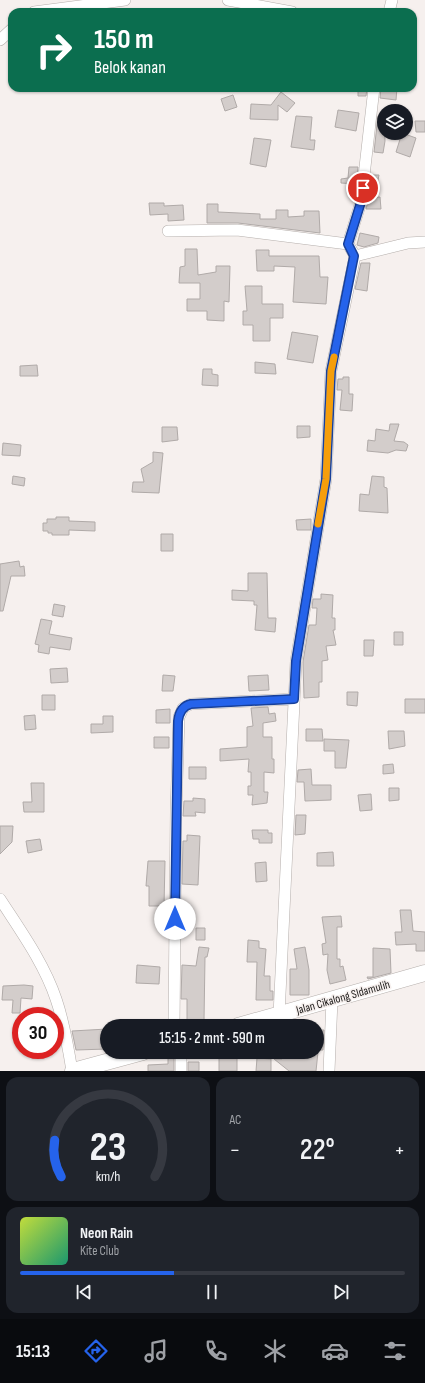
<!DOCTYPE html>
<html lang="id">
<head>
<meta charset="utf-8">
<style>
	:root { --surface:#171b24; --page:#20242c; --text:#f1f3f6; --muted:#9ea1a6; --line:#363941; --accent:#2563eb }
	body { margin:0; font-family:"Sofia Sans Condensed",sans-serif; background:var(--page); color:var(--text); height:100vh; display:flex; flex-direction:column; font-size:15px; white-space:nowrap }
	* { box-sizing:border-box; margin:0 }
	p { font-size:13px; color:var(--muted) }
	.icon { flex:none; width:22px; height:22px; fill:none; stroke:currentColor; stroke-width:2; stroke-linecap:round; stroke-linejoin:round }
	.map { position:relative; height:1071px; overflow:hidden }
	.panel { display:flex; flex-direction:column; gap:6px; padding:6px; background:#0d0f14; flex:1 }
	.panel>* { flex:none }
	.top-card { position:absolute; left:8px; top:8px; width:409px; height:84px; border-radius:12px; box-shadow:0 1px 3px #0004; background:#0b6e4f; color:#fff; overflow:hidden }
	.controls { position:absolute; left:377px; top:104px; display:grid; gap:8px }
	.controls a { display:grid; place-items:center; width:36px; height:36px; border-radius:50%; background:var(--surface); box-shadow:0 1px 3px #0004; font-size:20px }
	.speed { position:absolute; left:12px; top:1007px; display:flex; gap:8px; font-size:20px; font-weight:700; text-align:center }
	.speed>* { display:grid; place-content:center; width:52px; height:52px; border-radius:50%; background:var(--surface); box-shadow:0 1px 3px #0004; line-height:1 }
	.speed .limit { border:6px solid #d22; background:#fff; color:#111 }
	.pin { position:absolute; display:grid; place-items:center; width:34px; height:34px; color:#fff; margin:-17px; border:2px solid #fff; border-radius:50%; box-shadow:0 1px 4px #0007 }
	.me { position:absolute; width:44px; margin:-22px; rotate:0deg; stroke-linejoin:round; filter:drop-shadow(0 0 3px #0008) }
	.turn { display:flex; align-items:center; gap:14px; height:84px; padding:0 20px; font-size:18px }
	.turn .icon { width:52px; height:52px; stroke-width:2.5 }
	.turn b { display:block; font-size:28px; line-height:34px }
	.big { font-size:30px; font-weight:600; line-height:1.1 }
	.panel .tile { flex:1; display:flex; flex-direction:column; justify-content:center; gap:6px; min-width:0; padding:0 14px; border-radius:12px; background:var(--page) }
	.panel .dial { align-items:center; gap:0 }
	.dial svg { height:104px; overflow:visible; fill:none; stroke:var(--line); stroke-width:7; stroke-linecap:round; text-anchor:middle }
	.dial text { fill:var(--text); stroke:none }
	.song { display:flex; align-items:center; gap:12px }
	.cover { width:48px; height:48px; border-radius:6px; background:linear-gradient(135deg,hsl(70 70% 55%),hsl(160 70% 35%)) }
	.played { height:4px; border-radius:2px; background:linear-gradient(90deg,var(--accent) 40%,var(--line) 40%) }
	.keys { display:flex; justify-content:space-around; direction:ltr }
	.heat { display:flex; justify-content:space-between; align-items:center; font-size:22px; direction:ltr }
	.panel .tiles { flex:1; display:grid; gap:6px; grid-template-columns:1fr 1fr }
	.tile:last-child { grid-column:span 2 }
	.trip { position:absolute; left:100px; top:1019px; width:224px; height:40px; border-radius:20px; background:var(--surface); box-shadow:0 1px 3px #0004; font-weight:600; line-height:40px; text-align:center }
	.dock { display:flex; height:64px; justify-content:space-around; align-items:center; background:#090b0e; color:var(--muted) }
	.dock .icon { width:28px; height:28px }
	.dock .on { color:var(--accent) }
	.dock b { font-size:18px; color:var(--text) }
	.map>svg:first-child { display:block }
</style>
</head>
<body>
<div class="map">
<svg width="425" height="1071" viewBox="0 0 425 1071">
	<rect width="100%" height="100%" fill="#f6f0ee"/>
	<path fill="#d3cdcb" stroke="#b0aaa8" d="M358,88H367L366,96H358Z
		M381,88H397L396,100L380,98Z
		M281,92L295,103L287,112L278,105V120L250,119L251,104L271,105Z
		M233,95L237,107L225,111L221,99Z
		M338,110L359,113L356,131L335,127Z
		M296,116L312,117L310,140H315L314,150L291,147Z
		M378,116L384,118L385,141L383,153L374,152Z
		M415,121H425V132H416Z
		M402,133L416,138L410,157L396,152Z
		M254,138L271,140L266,167L250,164Z
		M349,167H358L356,184L341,183V179L348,178Z
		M371,175H379L377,185H370Z
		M380,197L381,209H366L369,198Z
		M149,203H164V206L183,205L184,220L168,221V214L150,215Z
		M207,204H218V212L260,214V219H276V210H288V217L304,216V211H319L320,233L238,223H207Z
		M360,233L379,237L378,243L364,247L357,245Z
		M185,249H197L198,275L216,272V266H230L229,302L224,301V321L207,320V311H187V299H200V283H179L180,267L185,266Z
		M256,250H269V256H319L320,277H328L326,304L293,302L295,267L274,266V271H257Z
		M361,263H370L367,291L355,289Z
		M245,286H262V304H283V318H270V341H253V325H243V311H247Z
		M292,332L318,336L313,363L287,359Z
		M255,362L275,364L276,374L255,373Z
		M37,365L38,376H20V366Z
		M203,369H212V374L218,375V386L202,385Z
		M343,377H349V394H353L352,411L340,410L342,390H337L338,379H343Z
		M390,424H399L394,441L404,442L408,445L406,451L396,450L388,453L367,451L368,440L375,441L376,429L389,431Z
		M297,426H310V437L297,438Z
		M162,427H177L178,440L162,442Z
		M3,443L21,445L20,456L2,455Z
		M153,452L163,453L159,493L132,492L133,482H144L141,469L153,462Z
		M13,476L25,478L24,486L12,484Z
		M372,476L384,477V487L387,488L388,513L359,511L360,494L369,495Z
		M56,517H69V521L95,522V531L69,530V535H52V533H48V531H43V523H47V519H56Z
		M311,519V530H297L296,520Z
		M161,534H173V551H161Z
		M19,561L20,567L24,566L25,576H11L3,611H0V564Z
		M248,573H267L268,618H276L275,632L255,630L257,605H254V601L232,600V590L248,591Z
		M321,594L333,595L332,618H335V630H333L336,645L326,646L328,660L322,661V682H319V697L304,698L303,662L309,625H316L317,608H312L313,599H321Z
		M54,604L65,606L63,617L52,615Z
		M41,619L52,621L49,634L72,638L70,650L50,647L49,654L38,652L39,645L35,644Z
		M394,632H403V645H394Z
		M364,640H374L373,656H364Z
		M67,668L68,682L51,683L50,669Z
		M163,675L175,676L173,691H162Z
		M268,675L269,690L249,691L248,676Z
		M347,692H358L357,706L347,705Z
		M42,695H55V710H42Z
		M405,699H425V713H405Z
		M268,707L269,714L275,713L276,721L263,723V737H272V759H274V773L264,772V792H268L267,803L252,805L253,795H248V786H251V772H248L249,759L220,761V749L247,747V727L253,726L251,708Z
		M170,709V723H156V710Z
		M35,715L36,729L25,730L24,716Z
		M103,716H113V732L91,733V724H103Z
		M306,729H322L323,741H306Z
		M388,731H404L405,746L389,749Z
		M154,737H169V748H154Z
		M324,739L349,740L346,768H335V751H324Z
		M393,764L394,773L383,774V765Z
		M189,767H206V779H189Z
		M311,769L312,785H331V800L305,801L304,782H297L298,770Z
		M31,783H44V812H24L23,802H32Z
		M389,788H399V800L389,801Z
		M371,794L372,810L360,811L358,795Z
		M193,798L205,799V813L195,812L196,816H183L184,801H193Z
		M296,815H306L305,834L295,835Z
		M0,826H13L12,842L0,854Z
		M252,830H268V833H272V843H259V839H253Z
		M187,835L200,836L198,885L182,884L183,841H187Z
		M40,839L42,850L28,853L26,841Z
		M333,852L334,866H317V853Z
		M148,861H165L164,906H149V886H146Z
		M266,862L267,881L256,882L255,863Z
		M400,910H411L413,931L425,932V951H416V944L396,945L395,932H402Z
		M341,916L342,927H337V959H340V967L343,966L346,980L330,984L327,970L328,954L323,955L322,944L326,943L322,917Z
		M196,928H205V940H196Z
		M248,940L259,941V948L266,949L264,976H270V991H273V1000H256L257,962H247Z
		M199,947L209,948L207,957H205L204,1021H187V999H181L182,965L196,966Z
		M305,947L309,970V995H290V969H297L294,949Z
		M373,948L390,949L391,973L368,979L367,977H373Z
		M137,965L160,967L159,984L136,983Z
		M24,985L33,986L32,999L21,998L20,1013H12L13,1000H2L3,986Z
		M107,1029V1049L76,1050L72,1031Z
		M317,1030H324L323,1050H317Z
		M318,1052L316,1071H289L274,1059H282L281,1053Z
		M168,1054H174V1071H148V1065L168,1064Z
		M219,1058H237V1071H219Z
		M257,1058L271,1059V1071H256Z
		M188,1062H199V1071H188Z"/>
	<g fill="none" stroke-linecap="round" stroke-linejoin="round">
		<g stroke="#b5afac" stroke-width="12">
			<path id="street" d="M228,0L292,12
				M34,12L125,0
				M389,12L392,0
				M0,40L12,29
				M168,231L237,230L348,244
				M355,256L408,243L425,242
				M0,899C20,930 44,963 56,999C64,1022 68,1046 72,1071
				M279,1015L296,661L326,479L331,371L355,256L348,244L361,202L374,88
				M174,1026L176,812L179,717L183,708L191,704L294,699
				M181,1071V1052
				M329,1071L332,1000"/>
		</g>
		<g stroke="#b5afac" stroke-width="17">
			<path id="secondary" d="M238,1026L425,973
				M73,1071L143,1052"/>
		</g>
		<use href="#street" stroke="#fff" stroke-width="11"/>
		<use href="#secondary" stroke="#fff" stroke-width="16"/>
	</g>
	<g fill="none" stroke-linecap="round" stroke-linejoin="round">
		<g stroke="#184099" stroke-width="10">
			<path id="route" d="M175,919L178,721C179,713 182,706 191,704L294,699L296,661L326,479L331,371L354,256L348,244L361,202L363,188"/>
		</g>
		<use href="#route" stroke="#2563eb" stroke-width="7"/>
		<path stroke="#f59e0b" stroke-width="7" d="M318,524L326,479L331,371L334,357"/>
	</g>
	<g text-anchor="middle" stroke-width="3" stroke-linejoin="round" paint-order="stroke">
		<g font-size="12" fill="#1c1a19" stroke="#f6f0ee">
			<text transform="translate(343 997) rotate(-16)" y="4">Jalan Cikalong SIdamulih</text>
		</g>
	</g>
</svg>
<div class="controls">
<a><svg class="icon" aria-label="layers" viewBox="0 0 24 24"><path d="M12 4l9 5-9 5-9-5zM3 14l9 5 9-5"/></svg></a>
</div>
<div class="speed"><div class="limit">30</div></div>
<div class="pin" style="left:363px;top:188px;background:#d93025"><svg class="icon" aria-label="arrive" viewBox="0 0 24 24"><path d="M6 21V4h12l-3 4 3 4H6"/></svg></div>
<svg class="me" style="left:175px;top:919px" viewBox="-20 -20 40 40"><circle r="19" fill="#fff"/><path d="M0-13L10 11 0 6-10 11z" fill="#2563eb"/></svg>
<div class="trip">15:15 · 2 mnt · 590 m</div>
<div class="top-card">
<div class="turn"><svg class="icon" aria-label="right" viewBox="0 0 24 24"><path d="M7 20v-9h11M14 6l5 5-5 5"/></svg><div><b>150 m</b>Belok kanan</div></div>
</div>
</div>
<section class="panel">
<div class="tiles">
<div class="tile dial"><svg viewBox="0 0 100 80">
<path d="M14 69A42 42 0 1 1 86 69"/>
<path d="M14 69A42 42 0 0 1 9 41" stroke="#2563eb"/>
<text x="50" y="56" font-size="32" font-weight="700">23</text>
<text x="50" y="72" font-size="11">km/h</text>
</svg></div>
<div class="tile"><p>AC</p>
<div class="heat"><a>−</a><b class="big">22°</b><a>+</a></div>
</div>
<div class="tile">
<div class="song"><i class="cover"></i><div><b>Neon Rain</b><p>Kite Club</p></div></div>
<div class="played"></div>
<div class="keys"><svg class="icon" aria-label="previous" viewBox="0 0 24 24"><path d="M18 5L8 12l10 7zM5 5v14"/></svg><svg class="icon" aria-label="pause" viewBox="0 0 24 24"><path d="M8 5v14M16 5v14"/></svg><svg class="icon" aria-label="next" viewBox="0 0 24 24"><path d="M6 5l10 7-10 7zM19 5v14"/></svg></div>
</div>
</div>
</section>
<nav class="dock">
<b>15:13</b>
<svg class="icon on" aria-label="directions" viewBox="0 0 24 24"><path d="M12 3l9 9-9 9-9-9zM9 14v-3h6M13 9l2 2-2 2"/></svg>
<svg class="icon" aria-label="music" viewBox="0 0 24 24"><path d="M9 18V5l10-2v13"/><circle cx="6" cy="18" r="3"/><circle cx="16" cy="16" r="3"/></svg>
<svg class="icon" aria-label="phone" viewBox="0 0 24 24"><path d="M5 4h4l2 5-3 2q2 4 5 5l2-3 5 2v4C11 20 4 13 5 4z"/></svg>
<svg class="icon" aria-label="climate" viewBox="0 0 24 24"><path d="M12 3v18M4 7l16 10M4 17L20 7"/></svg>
<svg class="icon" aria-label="car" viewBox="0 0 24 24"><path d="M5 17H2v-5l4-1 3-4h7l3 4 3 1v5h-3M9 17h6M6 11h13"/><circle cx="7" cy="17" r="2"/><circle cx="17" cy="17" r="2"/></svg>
<svg class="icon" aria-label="filters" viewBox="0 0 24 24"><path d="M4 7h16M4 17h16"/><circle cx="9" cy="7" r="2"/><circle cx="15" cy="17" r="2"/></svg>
</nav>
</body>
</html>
